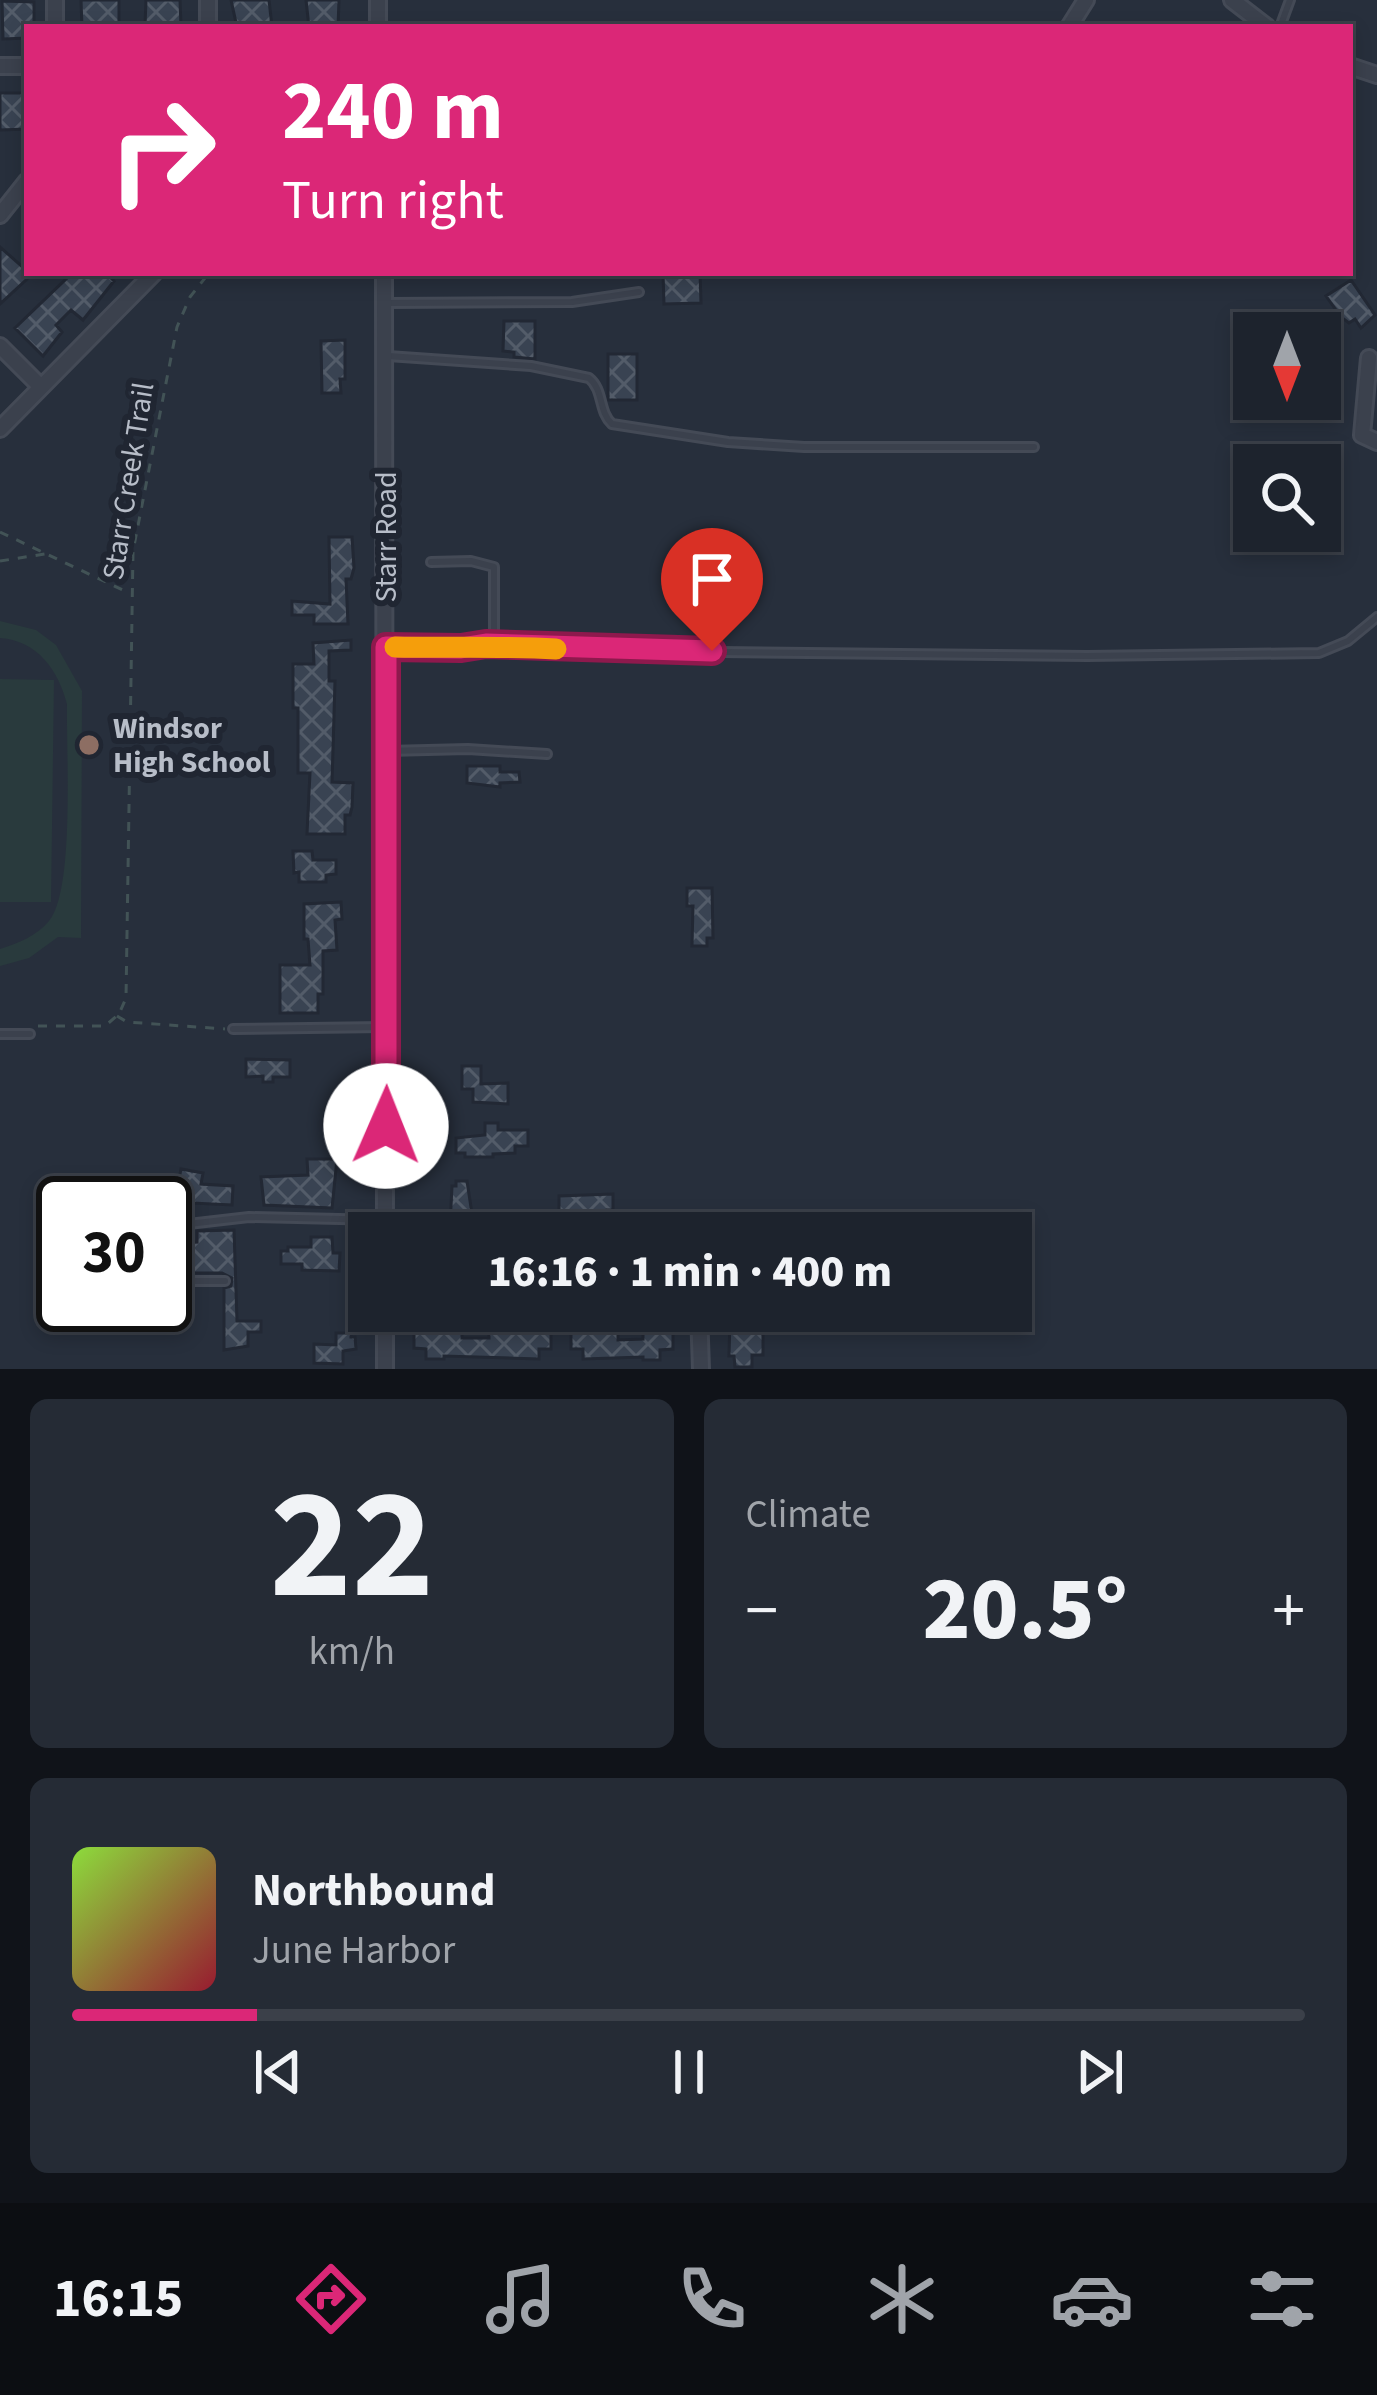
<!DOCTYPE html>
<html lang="en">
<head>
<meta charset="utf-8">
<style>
	:root { --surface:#1d232d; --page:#252b35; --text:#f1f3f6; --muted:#a0a4aa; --line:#3b4049; --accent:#db2777 }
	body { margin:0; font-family:"Source Sans 3",sans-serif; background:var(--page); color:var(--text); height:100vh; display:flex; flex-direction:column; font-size:45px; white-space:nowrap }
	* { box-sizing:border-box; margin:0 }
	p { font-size:39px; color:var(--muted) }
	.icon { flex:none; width:66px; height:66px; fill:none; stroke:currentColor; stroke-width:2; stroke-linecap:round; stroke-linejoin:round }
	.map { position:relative; height:1369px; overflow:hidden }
	.drawer { display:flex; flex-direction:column; gap:30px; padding:30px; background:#101319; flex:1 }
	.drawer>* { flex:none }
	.hud { position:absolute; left:24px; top:24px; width:1329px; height:252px; border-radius:0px; box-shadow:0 6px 18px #0003,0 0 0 3px var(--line); background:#db2777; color:#fff; overflow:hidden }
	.needle { width:78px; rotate:180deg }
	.controls { position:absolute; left:1233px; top:312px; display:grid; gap:24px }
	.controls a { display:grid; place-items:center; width:108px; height:108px; border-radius:0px; background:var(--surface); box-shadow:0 6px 18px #0003,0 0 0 3px var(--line); font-size:60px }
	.speed { position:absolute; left:36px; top:1176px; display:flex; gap:24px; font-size:60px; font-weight:700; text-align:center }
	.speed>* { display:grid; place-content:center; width:156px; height:156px; border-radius:50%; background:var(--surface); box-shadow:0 6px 18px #0003,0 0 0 3px var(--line); line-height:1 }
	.speed .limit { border:6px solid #111; border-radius:18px; background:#fff; color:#111 }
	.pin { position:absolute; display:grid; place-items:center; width:102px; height:102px; color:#fff; margin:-123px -51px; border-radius:50% 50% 50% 0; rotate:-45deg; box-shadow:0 0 12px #0007 }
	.pin .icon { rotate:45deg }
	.me { position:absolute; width:132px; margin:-66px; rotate:1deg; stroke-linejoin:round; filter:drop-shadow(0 0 9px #0008) }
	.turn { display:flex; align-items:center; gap:42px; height:252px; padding:0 60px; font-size:54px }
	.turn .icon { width:156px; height:156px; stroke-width:2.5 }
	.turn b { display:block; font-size:84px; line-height:102px }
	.big { font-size:90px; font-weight:800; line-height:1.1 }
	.drawer .tile { flex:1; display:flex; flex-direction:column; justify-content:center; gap:18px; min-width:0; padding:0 42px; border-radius:18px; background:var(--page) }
	.drawer .dial { align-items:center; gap:0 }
	.dial b { font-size:156px; line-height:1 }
	.song { display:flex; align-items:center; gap:36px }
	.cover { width:144px; height:144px; border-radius:18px; background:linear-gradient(135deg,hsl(90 70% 55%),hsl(350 70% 35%)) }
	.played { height:12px; border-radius:6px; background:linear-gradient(90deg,var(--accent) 15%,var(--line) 15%) }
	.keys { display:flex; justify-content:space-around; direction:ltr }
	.heat { display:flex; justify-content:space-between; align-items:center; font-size:66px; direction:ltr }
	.drawer .tiles { flex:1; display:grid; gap:30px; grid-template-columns:1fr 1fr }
	.tile:last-child { grid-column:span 2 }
	.trip { position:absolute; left:348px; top:1212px; width:684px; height:120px; border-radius:0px; background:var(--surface); box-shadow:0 6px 18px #0003,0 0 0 3px var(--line); font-weight:800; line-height:120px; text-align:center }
	.tabs { display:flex; height:192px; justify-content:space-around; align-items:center; background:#0c0e12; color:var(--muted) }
	.tabs .icon { width:84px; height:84px }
	.tabs .selected { color:var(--accent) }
	.tabs b { font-size:54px; color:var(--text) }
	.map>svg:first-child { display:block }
</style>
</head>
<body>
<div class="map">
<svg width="1377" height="1369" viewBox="0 0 1377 1369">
	<defs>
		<pattern id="building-cross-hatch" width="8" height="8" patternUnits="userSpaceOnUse" patternTransform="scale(3)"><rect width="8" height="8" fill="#394352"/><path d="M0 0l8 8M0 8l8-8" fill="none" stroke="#535c69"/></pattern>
	</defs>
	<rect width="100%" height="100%" fill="#272f3c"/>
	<path fill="#293a3d" d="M0,621L36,630L56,645L82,691L81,938L58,937L29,958L0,966V949C18,943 37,936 49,921C75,890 66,749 67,704C58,670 38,641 0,638Z
		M0,679L54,680L51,902H0Z"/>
	<path fill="url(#building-cross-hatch)" stroke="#222834" stroke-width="3" d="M81,0H119V26L82,27Z
		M146,0H180L181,27L145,26Z
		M231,0H269L272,27H237Z
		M306,0H339L338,27H309Z
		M2,1L34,2V27H27V38L3,39Z
		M0,93H27V129L0,130Z
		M0,247L27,271V279L0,304Z
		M63,273H106L114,281L83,320L71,310L56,325L62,332L43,356L15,328L67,278Z
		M663,273H700L701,303L664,304Z
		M1351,280L1375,315L1361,328L1355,319L1349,323L1341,317L1326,296Z
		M504,321H535V359L514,357V352L503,351Z
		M345,340V379H340L341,393H322L321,341Z
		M608,354H637V400H608Z
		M329,537H352L354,568L351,579H346L348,624H314V615H292V601L330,604Z
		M351,640V650L329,651V681H335L332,782L353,783L352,807L350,815H345V834H307L310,773H298V708H293V664H314L313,643Z
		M467,766H500V772H519L520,782L500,783V787L467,783Z
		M293,851H312L313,860H336V874L326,875V882H299V872L294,873Z
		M687,888H712L713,938H707V946H692L693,906H687Z
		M341,902L342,919L335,920L337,950L323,951V994H318V1013H280V965H310L308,939H304V904Z
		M246,1059L290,1060V1077H273V1082H263V1076L246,1077Z
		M462,1066H481V1084L508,1083V1104L473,1102V1089H462Z
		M485,1123H498V1130H528V1146H515V1153L493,1154V1157H465V1153H456V1138L485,1135Z
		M307,1159H337L332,1208L264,1205L261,1177L308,1175Z
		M181,1169L203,1173L201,1184L233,1186L232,1205L193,1203L192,1209L174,1205Z
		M456,1181H467L472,1214H497V1228L450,1226L452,1186H456Z
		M613,1194V1210H607L606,1214L559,1213V1196Z
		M234,1230L237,1321H261V1332H248V1346L224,1350V1288L231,1286L232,1278L222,1273H182L170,1258L169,1244L197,1242V1231Z
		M311,1237H332L333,1253H340L339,1271L302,1270V1264H281V1251H288V1247H311Z
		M735,1311H752L753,1318H763V1355H752V1367H735L734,1356H729L730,1319H735Z
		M428,1325H462V1338H489V1331L501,1330V1325H537V1331H551V1349H539V1359L444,1356V1359H426V1349L414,1348V1330H428Z
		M643,1325H658V1332H673V1349L660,1350V1360H643V1357L583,1359V1349H571V1332L583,1331L582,1327H618V1340L643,1339Z
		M336,1333H351V1337H355L356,1349L343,1351V1364L314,1363V1344L336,1345Z"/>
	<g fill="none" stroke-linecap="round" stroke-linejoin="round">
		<g stroke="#444a56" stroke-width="12">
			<path id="lane" d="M1280,27L1290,0
				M388,303L572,302L639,292
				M388,356L531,366L589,378C604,390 598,411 612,424L728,442L804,447H1034
				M431,562L471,561L494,567V645
				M386,647L461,648L486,644L635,651L1087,656L1319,653L1348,641L1377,617
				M387,751L468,749L547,754
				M233,1029L384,1027
				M0,1034H30
				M165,1238L171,1226L249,1217L382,1220
				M165,1263L168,1274L180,1281H225
				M165,1291L180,1281"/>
		</g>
		<g stroke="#444a56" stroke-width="20">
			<path id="street" d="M55,0V27
				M208,0V27
				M378,0V27
				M1232,0L1267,27
				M1069,27L1086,0
				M0,66H27
				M1350,66L1377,75
				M0,215L27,181
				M384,273L385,1233
				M0,346L41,387
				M1369,358L1362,435L1377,442
				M0,429L154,273
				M385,1311V1369
				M699,1311L701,1369"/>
		</g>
		<path stroke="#425356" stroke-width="3" stroke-dasharray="9 9" stroke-linecap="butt" d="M0,532L129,593
			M0,561L45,554
			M117,1016L127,1022L225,1029
			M38,1026H105L119,1014L126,998L133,551L177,327L190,297L209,273"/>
		<use href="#lane" stroke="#3b414d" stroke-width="6"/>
		<use href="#street" stroke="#3b414d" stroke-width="14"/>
	</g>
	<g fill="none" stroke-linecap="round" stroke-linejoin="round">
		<g stroke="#8e194d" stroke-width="30">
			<path id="route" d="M386,1126V647L461,648L486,644L712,651"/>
		</g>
		<use href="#route" stroke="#db2777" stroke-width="21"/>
		<path stroke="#f59e0b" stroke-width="21" d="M395,647C450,648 502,646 556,649"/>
	</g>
	<circle fill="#8d6e63" stroke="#202632" stroke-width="4.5" cx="89" cy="745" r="12"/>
	<g text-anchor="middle" stroke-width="12" stroke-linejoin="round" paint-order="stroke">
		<g font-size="30" fill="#b7bdc8" stroke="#202632">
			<text transform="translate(128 481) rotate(-81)" y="10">Starr Creek Trail</text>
			<text transform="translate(386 537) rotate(-90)" y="10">Starr Road</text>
		</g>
		<g font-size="30" font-weight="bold" fill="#b7bdc8" stroke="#202632" text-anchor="start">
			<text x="113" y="738">Windsor<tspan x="113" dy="34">High School</tspan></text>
		</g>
	</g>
</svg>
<div class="controls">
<a><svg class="needle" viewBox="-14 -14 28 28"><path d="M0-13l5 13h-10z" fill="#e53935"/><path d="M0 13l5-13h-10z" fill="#a0a4aa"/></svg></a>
<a><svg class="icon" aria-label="search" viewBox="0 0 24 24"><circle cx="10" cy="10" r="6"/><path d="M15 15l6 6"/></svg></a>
</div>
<div class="speed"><div class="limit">30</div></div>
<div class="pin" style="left:712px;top:651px;background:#d93025"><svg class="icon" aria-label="arrive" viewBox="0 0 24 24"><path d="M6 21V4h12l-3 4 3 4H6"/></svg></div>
<svg class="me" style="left:386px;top:1126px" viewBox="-20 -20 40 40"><circle r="19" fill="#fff"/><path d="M0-13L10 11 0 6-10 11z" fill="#db2777"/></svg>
<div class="trip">16:16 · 1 min · 400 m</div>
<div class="hud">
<div class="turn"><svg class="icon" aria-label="right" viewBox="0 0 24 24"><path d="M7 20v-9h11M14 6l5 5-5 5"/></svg><div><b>240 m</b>Turn right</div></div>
</div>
</div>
<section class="drawer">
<div class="tiles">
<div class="tile dial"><b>22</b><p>km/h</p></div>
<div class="tile"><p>Climate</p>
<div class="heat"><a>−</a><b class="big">20.5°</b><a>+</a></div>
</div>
<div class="tile">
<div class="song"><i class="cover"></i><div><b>Northbound</b><p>June Harbor</p></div></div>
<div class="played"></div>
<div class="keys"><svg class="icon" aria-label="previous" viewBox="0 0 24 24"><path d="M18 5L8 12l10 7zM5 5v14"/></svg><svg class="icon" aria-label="pause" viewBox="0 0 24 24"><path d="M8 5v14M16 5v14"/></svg><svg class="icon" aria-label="next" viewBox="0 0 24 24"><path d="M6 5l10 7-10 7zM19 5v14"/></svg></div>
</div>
</div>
</section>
<nav class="tabs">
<b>16:15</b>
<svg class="icon selected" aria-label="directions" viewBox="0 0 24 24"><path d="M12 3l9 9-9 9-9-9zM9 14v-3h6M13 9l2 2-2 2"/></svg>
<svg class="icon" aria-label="music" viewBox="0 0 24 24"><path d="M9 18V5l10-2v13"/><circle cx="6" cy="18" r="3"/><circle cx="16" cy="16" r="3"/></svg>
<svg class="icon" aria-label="phone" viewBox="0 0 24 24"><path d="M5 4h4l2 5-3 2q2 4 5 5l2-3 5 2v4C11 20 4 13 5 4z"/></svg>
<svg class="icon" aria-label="climate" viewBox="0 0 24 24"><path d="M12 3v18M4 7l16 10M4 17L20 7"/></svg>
<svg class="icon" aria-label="car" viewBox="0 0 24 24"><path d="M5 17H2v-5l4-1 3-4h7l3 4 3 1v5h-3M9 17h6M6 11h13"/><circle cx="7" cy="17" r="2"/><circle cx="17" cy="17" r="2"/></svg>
<svg class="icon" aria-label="filters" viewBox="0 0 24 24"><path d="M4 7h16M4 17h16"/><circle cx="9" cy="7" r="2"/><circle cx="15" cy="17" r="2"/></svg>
</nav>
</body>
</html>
